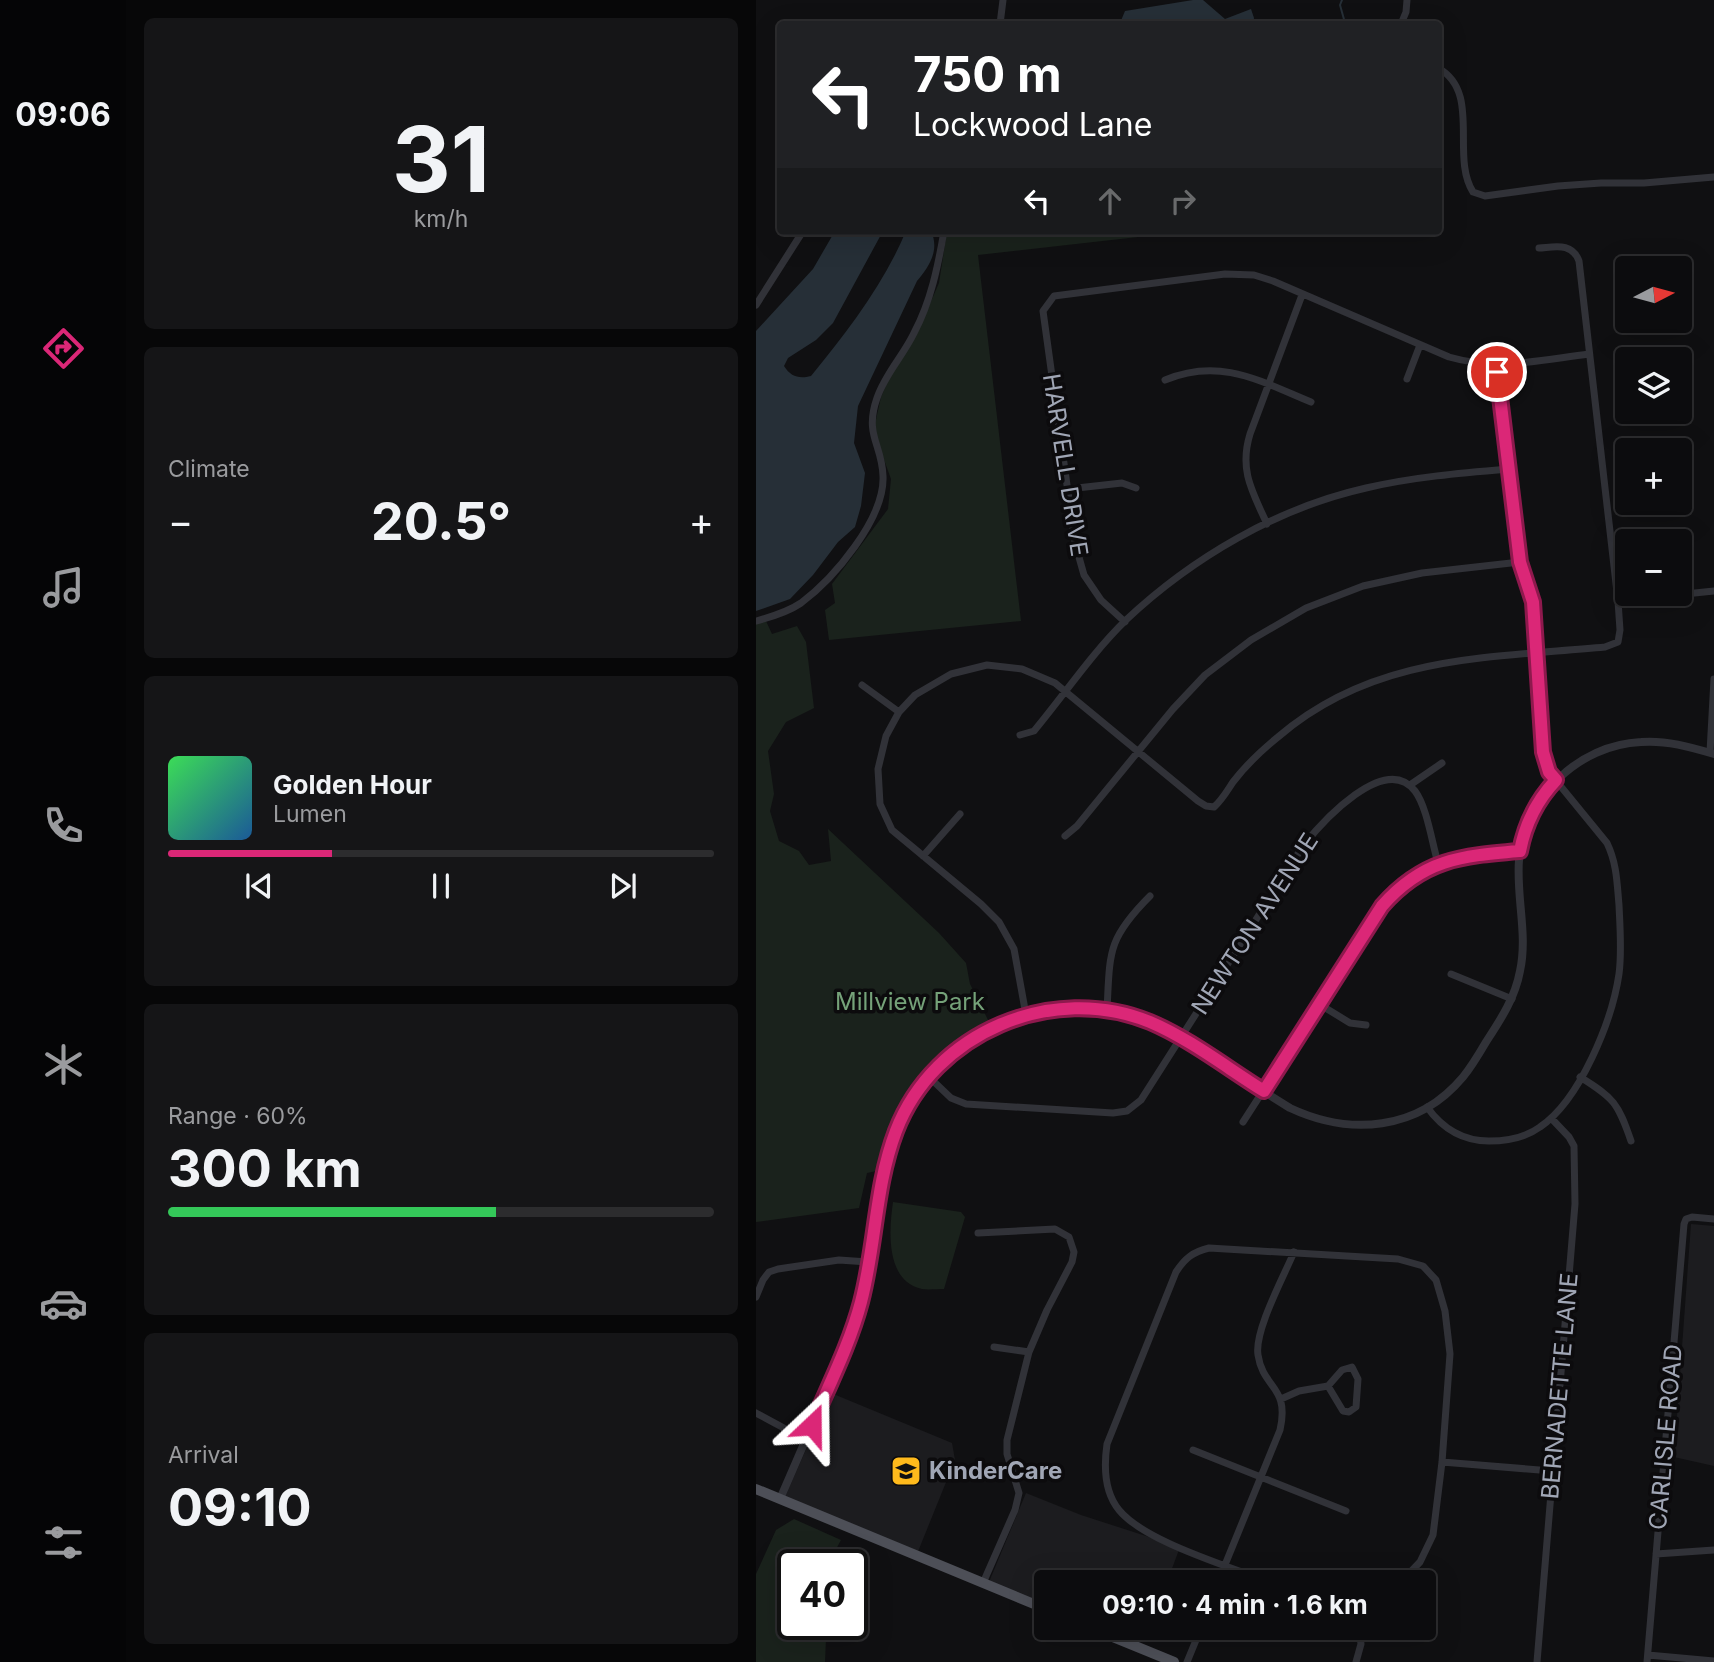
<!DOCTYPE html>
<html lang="en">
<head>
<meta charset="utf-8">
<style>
	:root { --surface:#0c0c0e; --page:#151517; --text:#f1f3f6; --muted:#9a9b9e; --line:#2c2c2e; --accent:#db2777 }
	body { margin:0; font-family:Inter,sans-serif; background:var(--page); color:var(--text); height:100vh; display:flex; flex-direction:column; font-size:26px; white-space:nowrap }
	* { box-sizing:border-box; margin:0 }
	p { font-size:23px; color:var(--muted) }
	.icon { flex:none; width:38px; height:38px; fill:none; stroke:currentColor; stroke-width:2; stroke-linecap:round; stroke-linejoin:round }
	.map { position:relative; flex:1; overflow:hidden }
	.details { display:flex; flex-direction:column; gap:18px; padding:18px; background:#070708; width:630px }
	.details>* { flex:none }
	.top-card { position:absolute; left:21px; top:21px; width:665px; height:214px; border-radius:7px; box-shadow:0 7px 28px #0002,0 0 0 2px var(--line); background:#202124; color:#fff; overflow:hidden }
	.needle { width:46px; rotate:84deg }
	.controls { position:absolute; left:859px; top:256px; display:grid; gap:14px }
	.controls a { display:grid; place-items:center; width:77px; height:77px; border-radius:7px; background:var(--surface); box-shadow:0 7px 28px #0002,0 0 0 2px var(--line); font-size:35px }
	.speed { position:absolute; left:21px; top:1549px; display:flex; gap:14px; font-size:35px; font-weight:700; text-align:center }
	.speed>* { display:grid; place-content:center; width:91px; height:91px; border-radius:50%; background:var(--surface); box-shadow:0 7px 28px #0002,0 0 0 2px var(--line); line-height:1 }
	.speed .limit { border:4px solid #111; border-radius:10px; background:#fff; color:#111 }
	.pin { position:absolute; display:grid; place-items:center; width:60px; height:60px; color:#fff; margin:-30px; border:4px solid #fff; border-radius:50%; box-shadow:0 2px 7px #0007 }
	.me { position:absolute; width:77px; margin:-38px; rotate:23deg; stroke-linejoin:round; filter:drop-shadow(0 0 5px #0008) }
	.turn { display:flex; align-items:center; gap:24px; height:147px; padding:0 21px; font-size:32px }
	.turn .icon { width:91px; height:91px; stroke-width:2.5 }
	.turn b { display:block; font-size:49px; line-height:60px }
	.lanes { display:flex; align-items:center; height:66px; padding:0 21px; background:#0003; justify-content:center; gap:35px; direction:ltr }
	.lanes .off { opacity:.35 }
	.big { font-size:52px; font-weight:700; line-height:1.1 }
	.details .tile { flex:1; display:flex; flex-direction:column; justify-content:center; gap:10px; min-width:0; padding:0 24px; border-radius:10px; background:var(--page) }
	.details .dial { align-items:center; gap:0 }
	.dial b { font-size:91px; line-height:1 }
	.song { display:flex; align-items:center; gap:21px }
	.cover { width:84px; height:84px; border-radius:10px; background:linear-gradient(135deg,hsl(130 70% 55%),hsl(210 70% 35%)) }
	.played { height:7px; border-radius:4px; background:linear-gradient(90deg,var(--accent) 30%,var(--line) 30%) }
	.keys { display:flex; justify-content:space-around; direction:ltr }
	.heat { display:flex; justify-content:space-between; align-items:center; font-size:38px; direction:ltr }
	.charge { height:10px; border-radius:5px; background:linear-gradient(90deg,#34c759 60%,var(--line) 0) }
	.trip { position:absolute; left:278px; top:1570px; width:402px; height:70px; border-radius:7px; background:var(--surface); box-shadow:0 7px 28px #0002,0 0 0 2px var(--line); font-weight:700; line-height:70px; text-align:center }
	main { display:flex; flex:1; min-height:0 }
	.tabs { display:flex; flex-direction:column; width:126px; justify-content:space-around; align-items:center; background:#050506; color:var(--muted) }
	.tabs .icon { width:49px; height:49px }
	.tabs .selected { color:var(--accent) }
	.tabs b { font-size:32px; color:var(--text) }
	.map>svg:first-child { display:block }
</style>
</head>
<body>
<main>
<nav class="tabs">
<b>09:06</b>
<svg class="icon selected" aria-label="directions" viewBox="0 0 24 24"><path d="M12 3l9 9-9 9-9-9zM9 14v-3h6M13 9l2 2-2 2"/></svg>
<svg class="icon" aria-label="music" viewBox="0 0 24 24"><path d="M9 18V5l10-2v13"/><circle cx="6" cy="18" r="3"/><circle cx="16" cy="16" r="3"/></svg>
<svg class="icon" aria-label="phone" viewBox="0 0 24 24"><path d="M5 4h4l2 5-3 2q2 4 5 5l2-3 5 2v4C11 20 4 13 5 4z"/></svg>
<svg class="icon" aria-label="climate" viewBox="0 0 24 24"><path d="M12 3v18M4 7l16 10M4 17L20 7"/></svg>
<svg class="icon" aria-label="car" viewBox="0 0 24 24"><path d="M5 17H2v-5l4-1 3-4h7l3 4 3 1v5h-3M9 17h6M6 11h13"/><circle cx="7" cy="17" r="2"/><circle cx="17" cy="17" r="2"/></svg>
<svg class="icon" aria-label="filters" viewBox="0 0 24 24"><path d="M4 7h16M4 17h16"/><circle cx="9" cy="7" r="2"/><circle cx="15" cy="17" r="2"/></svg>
</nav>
<section class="details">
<div class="tile dial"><b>31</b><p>km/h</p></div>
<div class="tile"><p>Climate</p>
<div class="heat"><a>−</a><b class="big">20.5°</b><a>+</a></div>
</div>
<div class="tile">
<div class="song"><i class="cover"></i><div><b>Golden Hour</b><p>Lumen</p></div></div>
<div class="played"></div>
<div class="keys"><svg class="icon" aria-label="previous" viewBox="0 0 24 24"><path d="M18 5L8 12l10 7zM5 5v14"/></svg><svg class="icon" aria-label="pause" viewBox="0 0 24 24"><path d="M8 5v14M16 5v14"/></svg><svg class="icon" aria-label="next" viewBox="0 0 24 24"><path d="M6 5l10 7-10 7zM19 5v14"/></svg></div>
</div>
<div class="tile"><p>Range · 60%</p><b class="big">300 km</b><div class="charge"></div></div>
<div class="tile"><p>Arrival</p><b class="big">09:10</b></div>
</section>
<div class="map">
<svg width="958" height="1662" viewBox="0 0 958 1662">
	<rect width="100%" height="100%" fill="#101012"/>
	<path fill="#1c1c1f" d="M935,1224L958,1226V1466L918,1457Z
		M75,1393L196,1443L199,1460L161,1554L29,1497Z
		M270,1493L325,1515L424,1547L411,1582H290V1604L233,1582Z"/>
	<path fill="#1a221c" d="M191,231H391V236L222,255L265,621L73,640L69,610L79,603L76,584L132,509L135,479L122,443L119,424L125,397L136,372L162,331L183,283Z
		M10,621L16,634L41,626L50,642L58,708L30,722L12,751L18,794L14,811L23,841L43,851L53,865L75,861L72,829L183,933L210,963L214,984L235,1026C165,1068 149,1094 125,1170L111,1173L103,1208L0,1222V623Z
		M137,1202L205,1212L209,1217L188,1289C181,1289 172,1290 166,1289C129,1281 133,1230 137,1202Z
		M38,1519L85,1540L72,1564H37V1624H60L70,1639L69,1662H0V1574L20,1530Z"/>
	<path fill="#262f37" d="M437,0H447L469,19L495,9L498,18L497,24L364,23L369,11Z
		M79,231H127L77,323L60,340L32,358L28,366C35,377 43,379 55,376C91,332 128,284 150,231H175C184,250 173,267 161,281L102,406L98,443L109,473L105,506L99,527L82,542L57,575L34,599L0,611V331L57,269Z"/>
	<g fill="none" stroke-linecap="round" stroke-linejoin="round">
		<path stroke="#262f37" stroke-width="2" d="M586,0L584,5L589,23L592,24"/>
		<path stroke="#313238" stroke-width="7" d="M244,24L247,0
			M645,24L650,12L651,0
			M682,68C726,92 694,156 717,192L729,196L802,186L845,183H888L958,177
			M0,305L47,231
			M651,379L664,345
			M409,380C464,357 504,381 555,402
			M312,489L366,483L380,488
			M511,524C496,491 483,470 494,434L546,295
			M862,601L958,591
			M0,621C15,617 32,612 45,603C77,579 129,519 127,476C126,444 108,435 121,398C129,374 147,356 158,333C175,301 182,266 188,231
			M369,622L345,600L328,575L319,543L287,311L298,296L469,274L498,275L517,281L693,357C742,371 784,360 833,354
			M106,685L143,712
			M264,735L278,731C308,695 336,653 370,620C436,558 521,508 610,488C657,477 705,473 753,469
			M954,752L958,679
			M654,785L686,763
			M309,836L321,826L417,709L449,675L495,640L550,608L607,586L666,573L764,562
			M167,856L204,814
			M695,974L756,999
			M563,1004L594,1023L610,1025
			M351,1010C354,952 351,939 394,896
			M270,1015L258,949L243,922L225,904L136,830L124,804L122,769L130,736L143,712L159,695L195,674L231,665L266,669L299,683L442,801L450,806L458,807C466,800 471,791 477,782C490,765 506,750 522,737C617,655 731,658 849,647L862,642L864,630L862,601L823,261C816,242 799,247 783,248
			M173,1077L195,1098L210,1104L357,1113L371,1111L385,1100L547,846C566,822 629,752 659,791C671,807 676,843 682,863
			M824,1077C858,1098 862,1103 875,1141
			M671,1107C686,1128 707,1141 733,1141C751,1141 769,1138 784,1127C824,1100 856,1021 863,974C866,952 864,928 863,905C861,883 861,864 851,843L793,772L787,752L777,602L764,562L741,365
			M487,1122L626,906C667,859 705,855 764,851
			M222,1233L299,1229L313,1237L318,1252L316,1262L291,1310L273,1352L251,1440V1454L263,1493L259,1510L227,1583
			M0,1297L7,1280L13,1272L22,1269L83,1260L112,1262
			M238,1347L273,1352
			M525,1399L543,1391L572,1386L587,1411L593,1412L600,1407L602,1379L596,1367L586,1370L572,1386
			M0,1413L50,1440
			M437,1450L590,1511
			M686,1462L796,1471
			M900,1554L958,1550
			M462,1582L524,1430C534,1386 507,1389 502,1355C498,1331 528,1276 538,1252
			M512,1582C473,1566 389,1542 363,1510C348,1492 348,1465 351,1444L420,1272C429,1258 437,1252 453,1248L642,1259L667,1266L680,1280L689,1311L694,1354L686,1462L677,1535L664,1562L645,1582
			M892,1655L958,1661
			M431,1662L445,1628
			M600,1662L605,1644L603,1628
			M781,1662L819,1204L818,1146L813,1137L795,1118
			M891,1662L928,1224L930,1219L936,1217L958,1219"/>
		<path stroke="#313238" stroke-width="8" d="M24,1499C41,1460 58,1421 74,1382C85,1356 98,1330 105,1303C120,1246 119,1187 140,1132C178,1032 295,983 393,1022C413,1030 431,1043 449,1054C477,1072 505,1090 534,1108C594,1136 662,1131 707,1077C716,1066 723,1054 730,1042C745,1019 759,998 764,971C772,934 760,897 763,860C769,797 822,745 885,742C910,740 934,747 958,754"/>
		<path stroke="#4d4f57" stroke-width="10" d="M0,1489L290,1609
			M335,1628L418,1662"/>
	</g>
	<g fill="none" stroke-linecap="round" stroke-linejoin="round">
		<g stroke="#8e194d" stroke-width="18">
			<path id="route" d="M56,1425C73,1385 94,1344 105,1302C120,1245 119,1186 140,1131C178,1032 297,982 394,1022C434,1039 471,1068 508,1091L626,906C667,859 705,856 764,851C769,825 781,800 800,780L793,772L787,752L777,602L764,562L741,372"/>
		</g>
		<use href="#route" stroke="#db2777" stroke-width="12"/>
	</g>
	<defs>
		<g id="school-square" transform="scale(1.575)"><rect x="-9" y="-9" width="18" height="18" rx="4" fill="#ffba1c" stroke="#0c0b0d"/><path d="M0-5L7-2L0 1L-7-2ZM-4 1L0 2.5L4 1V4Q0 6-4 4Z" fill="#111"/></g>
	</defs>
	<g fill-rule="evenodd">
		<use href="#school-square" x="150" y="1471"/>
	</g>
	<g text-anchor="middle" stroke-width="7" stroke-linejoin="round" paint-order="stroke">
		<g font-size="24" fill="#a0a6b5" stroke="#0c0b0d">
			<text transform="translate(309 465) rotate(81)" y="8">HARVELL DRIVE</text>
			<text transform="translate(499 924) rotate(-57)" y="8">NEWTON AVENUE</text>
			<text transform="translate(804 1386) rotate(-85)" y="8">BERNADETTE LANE</text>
			<text transform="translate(910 1437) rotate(-85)" y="8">CARLISLE ROAD</text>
		</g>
		<g font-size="24" fill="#75a279" stroke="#0c0b0d">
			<text x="154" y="1010">Millview Park</text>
		</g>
		<g font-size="24" font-weight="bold" fill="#a0a6b5" stroke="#0c0b0d" text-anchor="start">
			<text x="173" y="1479">KinderCare</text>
		</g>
	</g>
</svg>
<div class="controls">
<a><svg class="needle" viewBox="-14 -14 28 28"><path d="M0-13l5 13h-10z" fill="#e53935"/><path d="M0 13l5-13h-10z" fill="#9a9b9e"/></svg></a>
<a><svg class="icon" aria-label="layers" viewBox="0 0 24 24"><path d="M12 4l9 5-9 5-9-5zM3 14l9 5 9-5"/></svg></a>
<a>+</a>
<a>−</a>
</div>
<div class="speed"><div class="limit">40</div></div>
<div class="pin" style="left:741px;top:372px;background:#d93025"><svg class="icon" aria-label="arrive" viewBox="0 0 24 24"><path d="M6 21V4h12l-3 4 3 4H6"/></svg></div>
<svg class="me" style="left:56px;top:1425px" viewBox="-20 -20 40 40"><path d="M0-17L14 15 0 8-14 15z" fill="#db2777" stroke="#fff" stroke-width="4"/></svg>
<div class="trip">09:10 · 4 min · 1.6 km</div>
<div class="top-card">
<div class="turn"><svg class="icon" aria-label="left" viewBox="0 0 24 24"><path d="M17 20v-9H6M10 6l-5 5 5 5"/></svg><div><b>750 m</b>Lockwood Lane</div></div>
<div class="lanes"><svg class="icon" aria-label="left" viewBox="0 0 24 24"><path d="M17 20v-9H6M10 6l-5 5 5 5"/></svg><svg class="icon off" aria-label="ahead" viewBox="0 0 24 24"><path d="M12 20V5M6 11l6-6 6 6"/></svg><svg class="icon off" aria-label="right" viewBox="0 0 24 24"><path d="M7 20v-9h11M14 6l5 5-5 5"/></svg></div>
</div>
</div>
</main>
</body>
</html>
